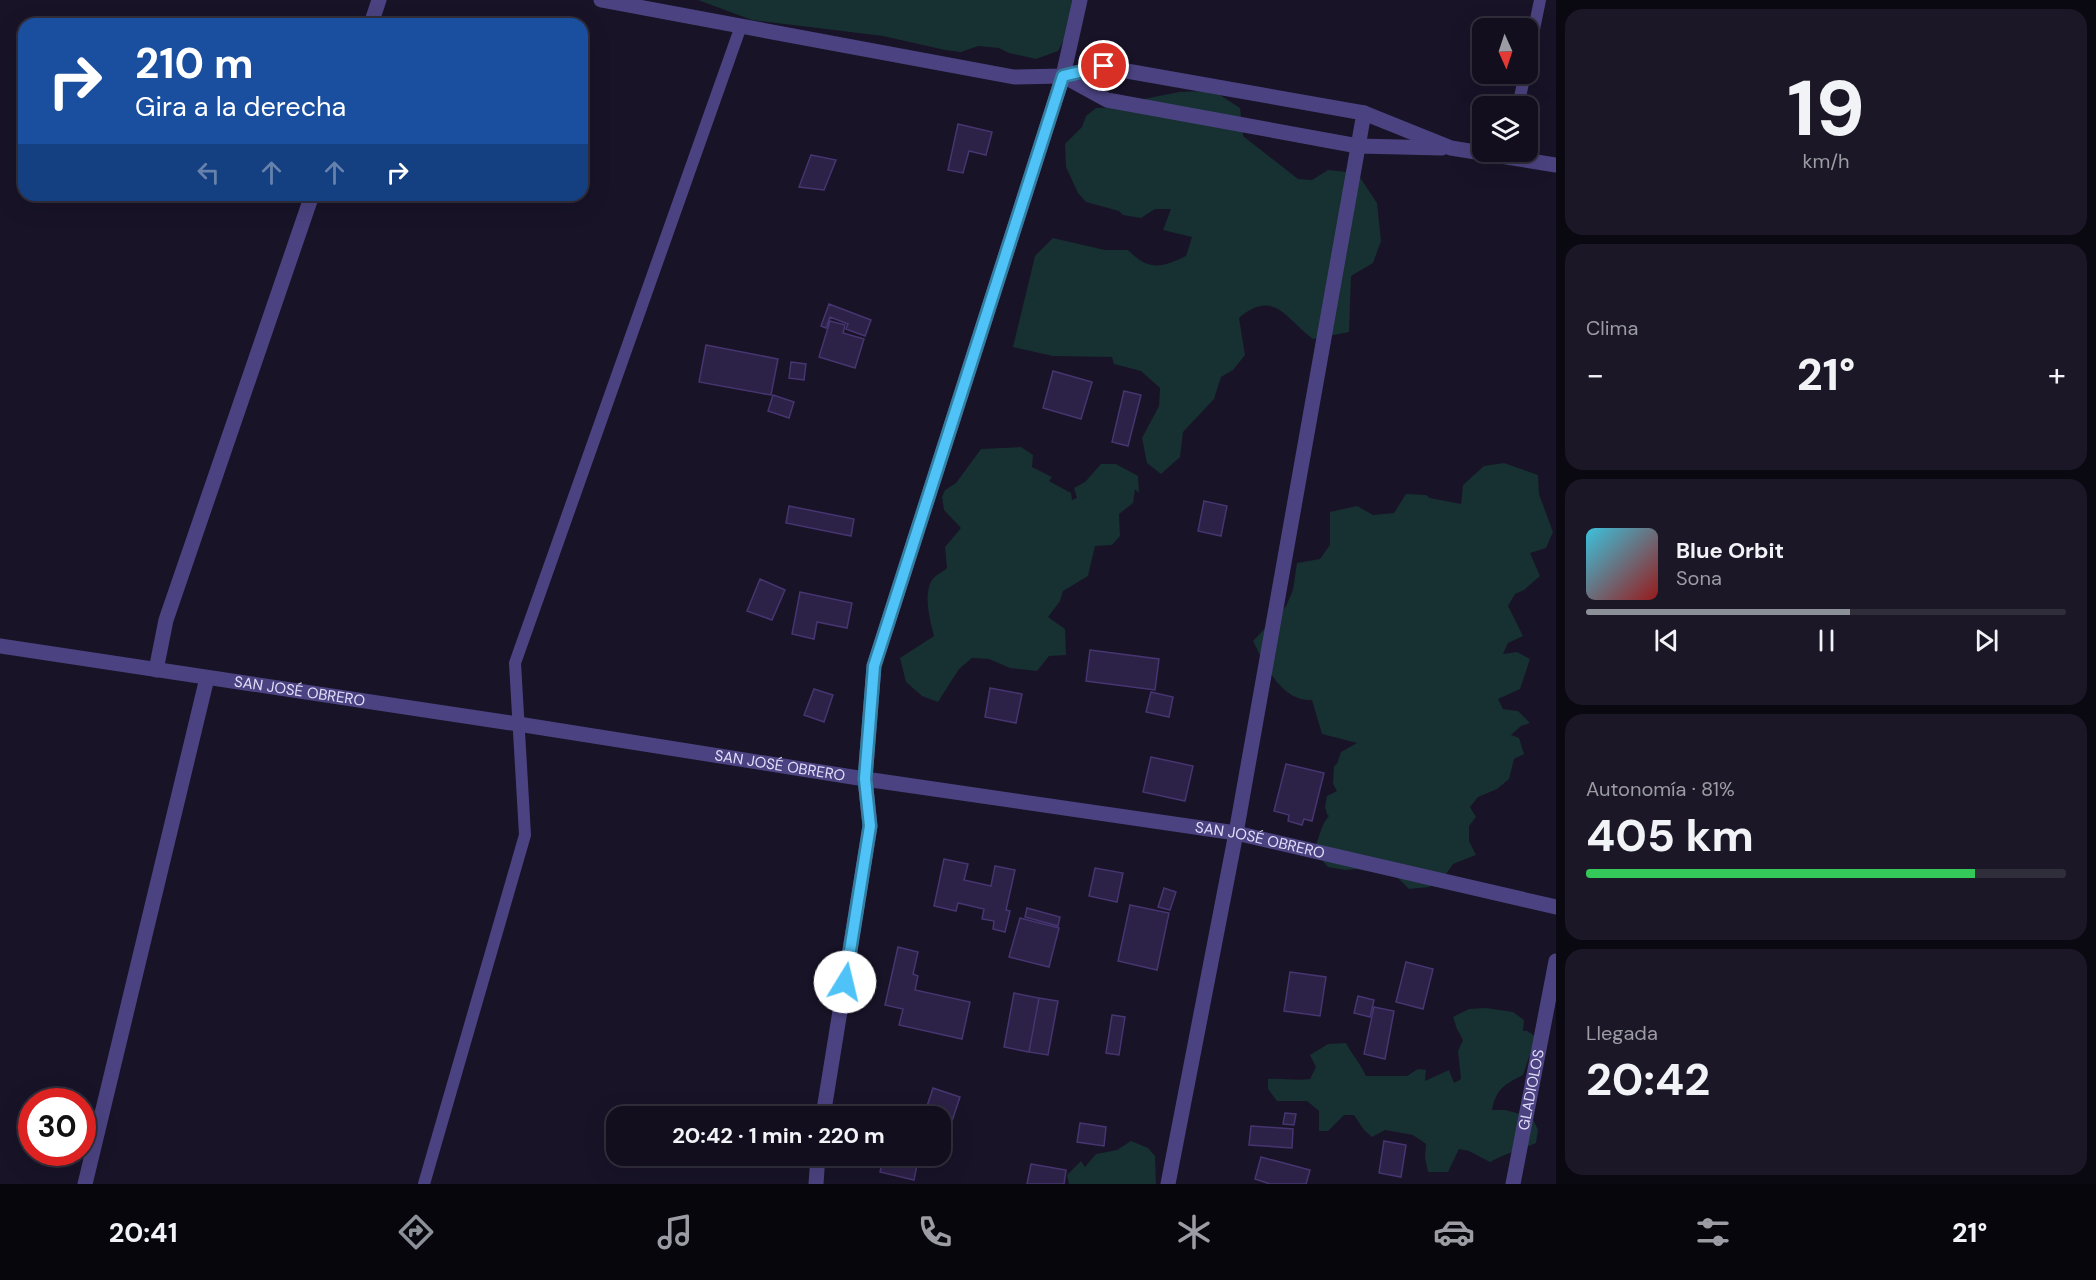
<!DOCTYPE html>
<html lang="es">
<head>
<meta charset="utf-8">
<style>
	:root { --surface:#120e1d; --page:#1b1726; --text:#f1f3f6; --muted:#9c9ca4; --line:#312e3b; --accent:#8c9099 }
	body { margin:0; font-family:"DM Sans",sans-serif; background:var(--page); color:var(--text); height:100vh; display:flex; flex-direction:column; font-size:22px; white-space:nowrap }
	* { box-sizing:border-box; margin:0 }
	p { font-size:20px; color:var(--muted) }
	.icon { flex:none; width:33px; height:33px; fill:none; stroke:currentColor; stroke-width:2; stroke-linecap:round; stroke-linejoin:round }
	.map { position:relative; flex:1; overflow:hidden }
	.sheet { display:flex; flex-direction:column; gap:9px; padding:9px; background:#0a0810; width:540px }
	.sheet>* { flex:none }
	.top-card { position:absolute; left:18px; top:18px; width:570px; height:183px; border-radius:18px; box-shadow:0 6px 24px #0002,0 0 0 2px var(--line); background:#1a4fa0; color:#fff; overflow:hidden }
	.needle { width:39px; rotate:177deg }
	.controls { position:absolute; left:1472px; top:18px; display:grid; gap:12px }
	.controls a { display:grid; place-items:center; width:66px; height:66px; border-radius:12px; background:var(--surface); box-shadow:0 6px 24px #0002,0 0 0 2px var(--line); font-size:30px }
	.speed { position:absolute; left:18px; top:1088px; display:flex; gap:12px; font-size:30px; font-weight:700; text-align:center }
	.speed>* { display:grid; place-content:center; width:78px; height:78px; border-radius:50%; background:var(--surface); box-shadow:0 6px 24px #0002,0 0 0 2px var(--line); line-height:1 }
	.speed .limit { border:9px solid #d22; background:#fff; color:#111 }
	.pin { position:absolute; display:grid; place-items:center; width:51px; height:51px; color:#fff; margin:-26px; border:3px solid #fff; border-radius:50%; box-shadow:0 2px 6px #0007 }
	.me { position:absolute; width:66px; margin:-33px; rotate:9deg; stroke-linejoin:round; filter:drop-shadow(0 0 4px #0008) }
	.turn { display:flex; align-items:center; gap:21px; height:126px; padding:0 18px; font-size:27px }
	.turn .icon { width:78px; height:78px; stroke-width:2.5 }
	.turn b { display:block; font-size:42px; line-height:51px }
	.lanes { display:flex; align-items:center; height:57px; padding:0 18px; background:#0003; justify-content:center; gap:30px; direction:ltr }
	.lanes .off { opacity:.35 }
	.big { font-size:45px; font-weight:700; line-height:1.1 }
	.sheet .card { flex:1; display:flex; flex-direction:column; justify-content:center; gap:9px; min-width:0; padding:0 21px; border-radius:18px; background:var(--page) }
	.sheet .dial { align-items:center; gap:0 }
	.dial b { font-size:78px; line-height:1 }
	.song { display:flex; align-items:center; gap:18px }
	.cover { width:72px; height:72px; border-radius:9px; background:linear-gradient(135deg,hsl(190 70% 55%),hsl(0 70% 35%)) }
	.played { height:6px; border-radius:3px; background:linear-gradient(90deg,var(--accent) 55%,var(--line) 55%) }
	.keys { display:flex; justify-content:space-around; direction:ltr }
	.heat { display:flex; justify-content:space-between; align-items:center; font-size:33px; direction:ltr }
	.charge { height:9px; border-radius:4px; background:linear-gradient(90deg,#34c759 81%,var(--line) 0) }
	.trip { position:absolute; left:606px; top:1106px; width:345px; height:60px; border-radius:18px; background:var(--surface); box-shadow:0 6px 24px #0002,0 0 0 2px var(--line); font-weight:700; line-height:60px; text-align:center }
	.dock { display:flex; height:96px; justify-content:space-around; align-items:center; background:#07060c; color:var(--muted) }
	.dock .icon { width:42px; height:42px }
	.dock .current { color:var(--accent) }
	.dock b { font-size:27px; color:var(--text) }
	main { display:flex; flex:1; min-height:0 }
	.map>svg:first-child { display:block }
</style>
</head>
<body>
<main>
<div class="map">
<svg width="1556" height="1184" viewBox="0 0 1556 1184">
	<rect width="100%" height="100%" fill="#181327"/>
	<path fill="#173031" d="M698,0H1085L1058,51L1036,59L1009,53L999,48L978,46L961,52L945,50L883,36L752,20Z
		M1203,91L1220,95L1240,108L1243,136L1298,179L1312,180L1328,170L1357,173L1377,203L1381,241L1373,263L1351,276L1349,332L1313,339C1286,319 1274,288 1239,318L1245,355L1233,370L1221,377L1214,399L1183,432L1180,457L1161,474L1147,463L1142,438L1159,406L1160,388L1141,371L1114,364L1112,357L1053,356L1013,347L1035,256L1053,238L1105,250H1128C1149,271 1161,268 1186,256L1192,237L1163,230L1171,209H1155L1141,218L1123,215L1119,211L1086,202L1078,193L1066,167L1065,144L1082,127L1086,116L1096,108L1124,107L1144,99L1179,92Z
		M1021,447L1033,455L1032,467L1052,477L1049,481L1071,493L1072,500L1077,498L1074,488L1085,482L1101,464H1116L1138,476L1139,493L1135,489L1133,503L1119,514L1120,536L1112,545L1095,546L1088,576L1063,591L1060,601L1048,617L1065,629L1066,655L1049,656L1037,671L1010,668L989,659L972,658L959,669L938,702L922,696L906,682L900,658L934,636C930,621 923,594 932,580C935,575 943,572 947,568L945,547L961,528L944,510L942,497L945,490L956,483L981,449Z
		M1504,463L1538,475L1539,494L1553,532L1546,548L1530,553L1540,576L1524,590L1515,594L1508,606L1523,636L1508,643L1503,654L1517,652L1530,659L1520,689L1498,699L1503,709L1518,711L1530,723L1521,726L1511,735L1519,738L1524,754L1514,759L1509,779L1497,789L1478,797L1470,807L1476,817L1469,826V841L1476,855L1453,864L1444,877L1429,887L1409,889L1397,877L1358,869L1345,870L1328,867L1320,858L1315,847C1320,836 1321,824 1329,816L1327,814L1325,807L1327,796L1337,791L1333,784L1334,766L1337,764L1341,752L1357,743L1322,734L1312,700C1281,701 1265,665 1253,641L1286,606L1293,590L1297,563L1320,559L1330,545V512L1357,506L1373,515L1394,513L1406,494L1426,495L1430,498L1461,504L1463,485L1484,466Z
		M1486,1008L1513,1012L1524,1020L1523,1031H1527L1535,1036L1536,1051L1529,1057L1523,1075C1505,1084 1496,1089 1492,1110H1505L1532,1117L1538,1130L1536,1143C1520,1150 1505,1154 1490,1162L1469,1151L1459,1149L1448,1172H1428L1425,1158L1426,1144L1413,1135L1385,1130L1372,1137L1364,1130L1354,1115H1344L1328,1131H1319V1111L1307,1101H1277L1268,1089V1079C1282,1078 1296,1081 1310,1079L1316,1067L1310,1055L1328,1044L1346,1043C1352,1055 1361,1064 1366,1076H1407L1418,1069L1426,1070L1425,1081L1449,1070L1454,1083L1461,1079L1458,1051L1463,1040L1457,1029L1453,1017L1469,1009Z
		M1131,1141L1148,1148L1155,1156L1156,1184H1069L1067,1175L1081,1161L1085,1167L1096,1154L1117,1150Z"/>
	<path fill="#2c2146" stroke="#463570" stroke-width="1.5" d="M958,124L992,132L986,155L969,151L963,173L948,170Z
		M811,155L836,160L824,190L799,187Z
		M829,304L871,320L865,336L846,329L848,324L830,317L826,328L821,326Z
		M830,321L845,325L843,333L864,339L855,368L819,357Z
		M706,345L778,359L771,395L699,382Z
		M791,362L806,364L804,380L789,378Z
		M1053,371L1092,382L1081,419L1043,408Z
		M1124,391L1141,395L1128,446L1112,442Z
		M773,395L794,402L789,418L768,411Z
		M1204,501L1227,506L1221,536L1198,531Z
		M789,506L854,519L851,536L786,523Z
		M760,579L785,590L772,620L747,611Z
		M800,592L852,603L847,628L817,622L814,639L792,634Z
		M1090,650L1159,659L1155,690L1086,681Z
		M990,688L1022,694L1016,723L985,717Z
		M814,689L833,695L824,722L804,715Z
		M1151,692L1173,697L1169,717L1146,712Z
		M1151,757L1193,766L1185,801L1143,792Z
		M1286,764L1324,773L1312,821L1304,819L1302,825L1288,821L1289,815L1274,811Z
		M944,859L968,864L964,880L991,886L995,866L1015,870L1006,910L1010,911L1005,932L993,929L994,921L982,919L984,909L958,903L956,911L934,906Z
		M1095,868L1123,873L1117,902L1089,896Z
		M1164,888L1176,892L1170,910L1158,907Z
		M1130,905L1169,913L1157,970L1118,961Z
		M1027,908L1060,917L1058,926L1025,917Z
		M1020,918L1059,928L1049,967L1009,957Z
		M898,947L918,952L913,974L918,976L915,990L970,1002L962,1039L899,1025L903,1009L885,1005Z
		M1406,962L1433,969L1423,1009L1396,1002Z
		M1290,972L1326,977L1320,1016L1284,1011Z
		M1014,993L1039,998L1029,1052L1004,1047Z
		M1358,996L1374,1000L1370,1017L1354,1013Z
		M1039,998L1058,1001L1048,1055L1029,1052Z
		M1374,1007L1394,1011L1385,1059L1364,1054Z
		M1112,1015L1125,1017L1119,1055L1106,1053Z
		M933,1088L960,1097L951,1124L940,1120V1116L924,1115Z
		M872,1105L915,1116H869Z
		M1285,1113L1296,1114L1294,1125L1283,1124Z
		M1080,1123L1106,1127L1104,1146L1077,1142Z
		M1251,1126L1293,1129L1292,1148L1249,1145Z
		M1384,1141L1406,1145L1401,1177L1379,1173Z
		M884,1155H919L914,1180L880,1172Z
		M1261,1157L1310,1170L1306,1184H1270L1255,1179Z
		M1031,1164L1066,1170L1064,1184H1027Z"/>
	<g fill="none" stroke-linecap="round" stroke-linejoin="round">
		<path stroke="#4b4381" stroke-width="12" d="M1527,63L1540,0
			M1518,106L1525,74
			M424,1184L525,835L515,663L741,26"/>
		<g stroke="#4b4381" stroke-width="15">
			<path d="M601,0L1014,77L1063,76L1104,67L1364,113L1451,148L1556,165"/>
			<path d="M371,24L379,0"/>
			<path d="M1063,76L1107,100L1358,146L1442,148"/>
			<path id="s1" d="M0,646L518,724L865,779L1236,833L1556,907"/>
			<path d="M156,670L166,620L312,195"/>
			<path d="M823,1116L870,826L865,779L874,666L1063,76L1080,0"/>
			<path d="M85,1184L207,678"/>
			<path d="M816,1184L818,1155"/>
			<path d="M1168,1184L1236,833L1364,113"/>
			<path id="s2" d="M1513,1184L1556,961"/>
		</g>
	</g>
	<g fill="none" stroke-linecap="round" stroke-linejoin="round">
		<g stroke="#337fa1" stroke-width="15">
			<path id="route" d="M845,982L870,826L865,779L874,666L1063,76L1104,66"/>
		</g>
		<use href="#route" stroke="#4fc3f7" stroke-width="10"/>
	</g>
	<g text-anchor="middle" stroke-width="6" stroke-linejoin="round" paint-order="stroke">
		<g font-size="15" fill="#e3ddfb" stroke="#181327">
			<text dy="5" stroke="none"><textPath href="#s1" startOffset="303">SAN JOSÉ OBRERO</textPath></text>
			<text dy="5" stroke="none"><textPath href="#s1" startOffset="789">SAN JOSÉ OBRERO</textPath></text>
			<text dy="5" stroke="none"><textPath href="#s1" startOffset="1275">SAN JOSÉ OBRERO</textPath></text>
			<text dy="5" stroke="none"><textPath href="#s2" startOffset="96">GLADIOLOS</textPath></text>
		</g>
	</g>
</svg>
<div class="controls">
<a><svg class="needle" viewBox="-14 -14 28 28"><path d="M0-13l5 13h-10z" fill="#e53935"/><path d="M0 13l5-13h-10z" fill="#9c9ca4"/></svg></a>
<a><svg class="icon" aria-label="layers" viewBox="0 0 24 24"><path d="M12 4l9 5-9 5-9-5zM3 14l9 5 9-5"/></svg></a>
</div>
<div class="speed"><div class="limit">30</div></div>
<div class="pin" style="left:1104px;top:66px;background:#d93025"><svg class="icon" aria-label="arrive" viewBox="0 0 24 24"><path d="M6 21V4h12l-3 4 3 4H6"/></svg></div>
<svg class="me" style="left:845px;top:982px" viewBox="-20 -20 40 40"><circle r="19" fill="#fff"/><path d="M0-13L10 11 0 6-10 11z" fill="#4fc3f7"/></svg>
<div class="trip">20:42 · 1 min · 220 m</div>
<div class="top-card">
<div class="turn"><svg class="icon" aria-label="right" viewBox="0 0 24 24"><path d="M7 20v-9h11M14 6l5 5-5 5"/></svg><div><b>210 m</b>Gira a la derecha</div></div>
<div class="lanes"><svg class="icon off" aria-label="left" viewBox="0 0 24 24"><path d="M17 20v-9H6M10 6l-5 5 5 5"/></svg><svg class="icon off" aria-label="ahead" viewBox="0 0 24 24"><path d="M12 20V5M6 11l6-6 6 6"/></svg><svg class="icon off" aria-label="ahead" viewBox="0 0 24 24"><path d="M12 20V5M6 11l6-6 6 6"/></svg><svg class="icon" aria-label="right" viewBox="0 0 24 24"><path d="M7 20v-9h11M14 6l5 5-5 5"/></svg></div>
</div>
</div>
<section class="sheet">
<div class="card dial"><b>19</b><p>km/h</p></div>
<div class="card"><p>Clima</p>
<div class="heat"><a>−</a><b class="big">21°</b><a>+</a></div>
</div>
<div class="card">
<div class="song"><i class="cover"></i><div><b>Blue Orbit</b><p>Sona</p></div></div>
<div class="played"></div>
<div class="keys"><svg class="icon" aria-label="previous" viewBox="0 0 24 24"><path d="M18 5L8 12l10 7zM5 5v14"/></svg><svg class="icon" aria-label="pause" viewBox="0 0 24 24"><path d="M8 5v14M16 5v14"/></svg><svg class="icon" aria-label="next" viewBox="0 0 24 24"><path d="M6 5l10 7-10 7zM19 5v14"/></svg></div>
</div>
<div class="card"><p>Autonomía · 81%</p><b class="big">405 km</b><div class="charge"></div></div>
<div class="card"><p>Llegada</p><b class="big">20:42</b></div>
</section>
</main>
<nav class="dock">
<b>20:41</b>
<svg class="icon current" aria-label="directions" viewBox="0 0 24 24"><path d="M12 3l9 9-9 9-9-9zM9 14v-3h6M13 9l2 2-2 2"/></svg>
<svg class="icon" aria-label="music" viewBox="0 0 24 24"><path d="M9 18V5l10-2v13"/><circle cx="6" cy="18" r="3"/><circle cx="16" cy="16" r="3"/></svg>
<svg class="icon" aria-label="phone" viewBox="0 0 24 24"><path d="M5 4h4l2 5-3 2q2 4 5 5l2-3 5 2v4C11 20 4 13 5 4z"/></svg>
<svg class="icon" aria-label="climate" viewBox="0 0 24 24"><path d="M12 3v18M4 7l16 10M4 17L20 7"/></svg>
<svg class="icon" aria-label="car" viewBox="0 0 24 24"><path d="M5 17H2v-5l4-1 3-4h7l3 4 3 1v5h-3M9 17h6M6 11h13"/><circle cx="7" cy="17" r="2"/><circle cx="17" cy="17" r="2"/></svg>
<svg class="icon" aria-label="filters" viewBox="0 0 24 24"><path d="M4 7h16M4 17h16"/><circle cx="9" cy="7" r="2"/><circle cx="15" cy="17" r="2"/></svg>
<b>21°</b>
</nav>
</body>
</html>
